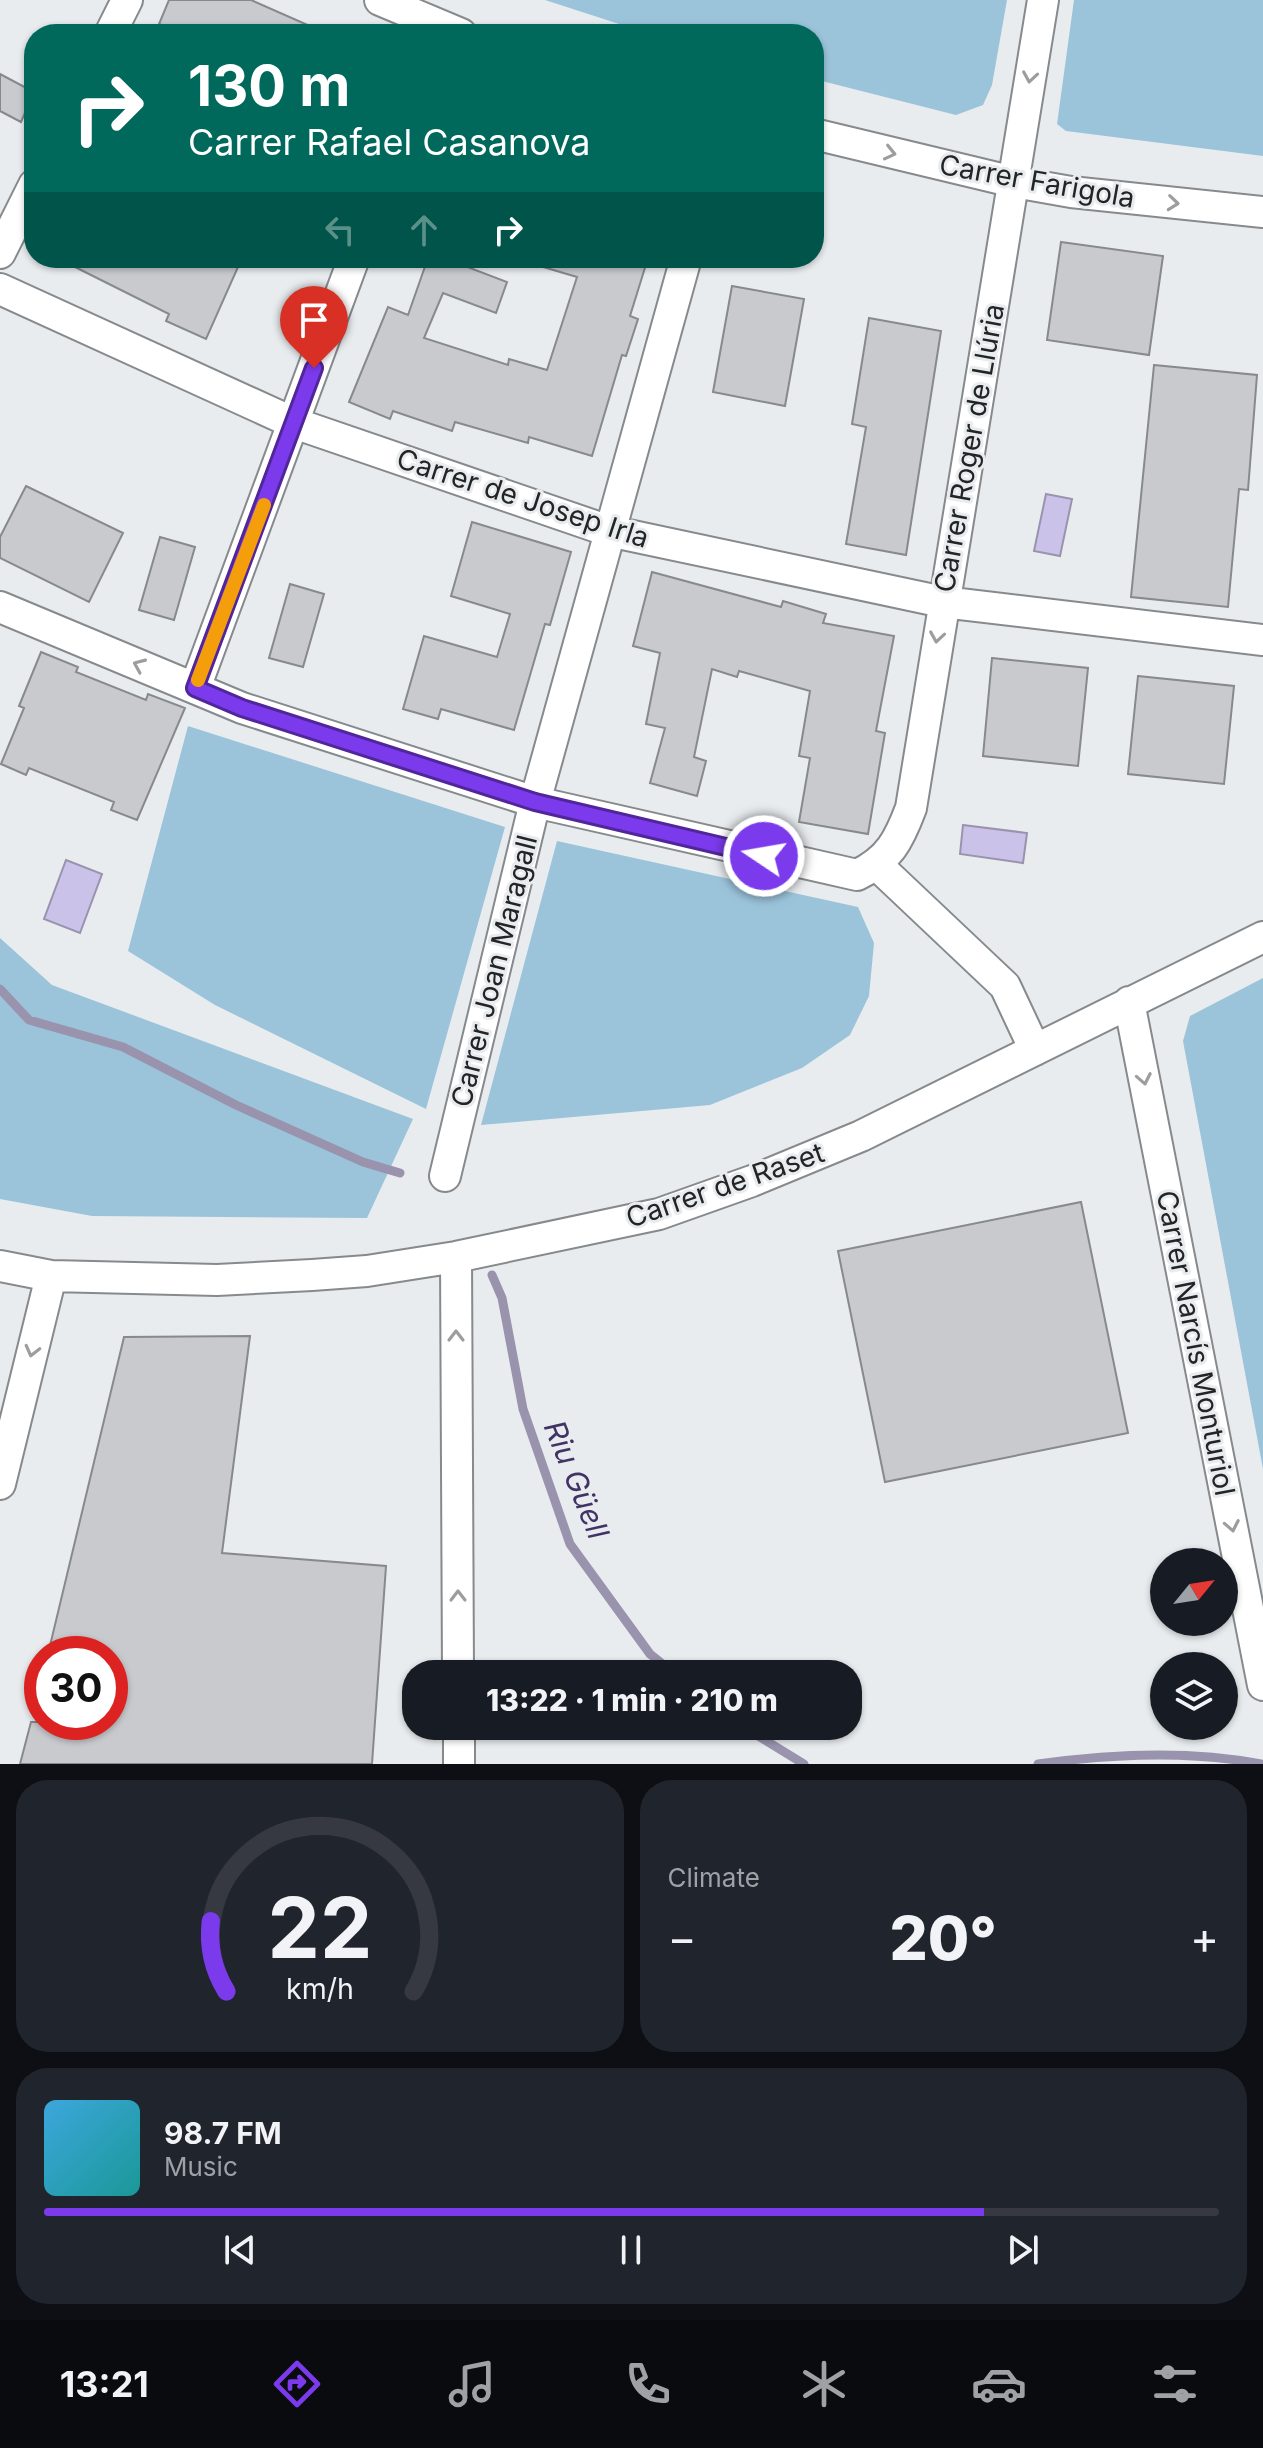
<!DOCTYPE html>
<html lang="en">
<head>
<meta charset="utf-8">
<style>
	:root { --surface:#171b24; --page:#20242c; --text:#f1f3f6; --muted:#9ea1a6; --line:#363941; --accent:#7c3aed }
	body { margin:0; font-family:Inter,sans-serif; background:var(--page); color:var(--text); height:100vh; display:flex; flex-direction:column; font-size:30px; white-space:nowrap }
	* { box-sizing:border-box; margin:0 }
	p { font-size:26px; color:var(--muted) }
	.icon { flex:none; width:44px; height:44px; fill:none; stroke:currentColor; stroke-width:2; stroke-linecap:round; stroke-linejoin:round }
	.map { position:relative; height:1764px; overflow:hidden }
	.drawer { display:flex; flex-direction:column; gap:16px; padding:16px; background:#0d0f14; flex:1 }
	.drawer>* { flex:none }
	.top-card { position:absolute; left:24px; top:24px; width:800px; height:244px; border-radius:32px; box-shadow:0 2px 6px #0004; background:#00695c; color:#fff; overflow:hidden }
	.needle { width:52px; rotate:60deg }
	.controls { position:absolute; left:1150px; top:1548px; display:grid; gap:16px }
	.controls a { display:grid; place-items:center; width:88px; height:88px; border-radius:50%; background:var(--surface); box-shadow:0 2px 6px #0004; font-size:40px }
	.speed { position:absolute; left:24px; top:1636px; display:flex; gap:16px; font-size:40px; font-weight:700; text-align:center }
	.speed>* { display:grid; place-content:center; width:104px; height:104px; border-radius:50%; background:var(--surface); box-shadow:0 2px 6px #0004; line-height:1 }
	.speed .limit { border:12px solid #d22; background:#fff; color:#111 }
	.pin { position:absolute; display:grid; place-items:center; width:68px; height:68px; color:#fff; margin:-82px -34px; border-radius:50% 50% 50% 0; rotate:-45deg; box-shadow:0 0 8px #0007 }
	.pin .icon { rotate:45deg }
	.me { position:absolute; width:88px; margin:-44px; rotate:282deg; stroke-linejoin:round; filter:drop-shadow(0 0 6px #0008) }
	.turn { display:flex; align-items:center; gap:28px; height:168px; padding:0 32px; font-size:36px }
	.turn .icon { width:104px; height:104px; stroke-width:2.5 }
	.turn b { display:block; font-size:56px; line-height:68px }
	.lanes { display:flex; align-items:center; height:76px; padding:0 32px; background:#0003; justify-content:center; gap:40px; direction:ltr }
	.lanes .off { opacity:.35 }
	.big { font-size:60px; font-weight:800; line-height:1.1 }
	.drawer .tile { flex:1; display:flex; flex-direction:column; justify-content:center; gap:12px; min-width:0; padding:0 28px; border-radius:32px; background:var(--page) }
	.drawer .dial { align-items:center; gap:0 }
	.dial svg { height:208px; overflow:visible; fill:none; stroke:var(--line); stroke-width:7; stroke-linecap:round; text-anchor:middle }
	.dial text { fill:var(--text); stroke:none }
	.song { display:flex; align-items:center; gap:24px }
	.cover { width:96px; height:96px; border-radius:12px; background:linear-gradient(135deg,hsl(200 70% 55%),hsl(180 70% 35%)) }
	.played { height:8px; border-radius:4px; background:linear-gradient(90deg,var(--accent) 80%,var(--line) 80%) }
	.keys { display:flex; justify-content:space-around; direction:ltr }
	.heat { display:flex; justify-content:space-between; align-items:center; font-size:44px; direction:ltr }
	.drawer .tiles { flex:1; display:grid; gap:16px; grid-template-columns:1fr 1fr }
	.tile:last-child { grid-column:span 2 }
	.trip { position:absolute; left:402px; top:1660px; width:460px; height:80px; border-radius:32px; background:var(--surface); box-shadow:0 2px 6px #0004; font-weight:800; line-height:80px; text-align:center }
	.tabs { display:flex; height:128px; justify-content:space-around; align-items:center; background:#090b0e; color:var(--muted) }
	.tabs .icon { width:56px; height:56px }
	.tabs .selected { color:var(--accent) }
	.tabs b { font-size:36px; color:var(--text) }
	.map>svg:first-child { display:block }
</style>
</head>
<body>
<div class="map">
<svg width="1263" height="1764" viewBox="0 0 1263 1764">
	<rect width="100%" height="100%" fill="#e8ecee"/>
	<path fill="#9bc4db" d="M545,0H1007L992,85L983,105L956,115L814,79V34H650Z
		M1074,0H1263V156L1066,131L1057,124Z
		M188,726L505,827L426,1109L215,1005L128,951Z
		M557,841L858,907L874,943L869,996L850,1035L802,1068L710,1105L481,1125Z
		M0,938L52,985L413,1119L367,1218L92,1216L0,1199Z
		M1263,978V1469L1183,1041L1190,1016Z"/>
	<path fill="#cbc2e9" stroke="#9993ae" stroke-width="2" d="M1046,494L1072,499L1060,556L1034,551Z
		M963,825L1027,833L1023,863L960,854Z
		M66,860L102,874L80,933L44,919Z"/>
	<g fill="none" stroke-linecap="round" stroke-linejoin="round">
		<path stroke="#9993ae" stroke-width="9" d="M0,989L29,1020L123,1047L236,1105L363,1162L400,1173
			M492,1275L502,1298L523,1409L570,1544L650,1654L675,1674
			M742,1726L804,1764
			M1038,1764C1110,1754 1189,1750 1261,1764"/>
	</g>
	<path fill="#c9cace" stroke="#87898c" stroke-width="2" d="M169,0H251L328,34H182L159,24Z
		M0,74L34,92L21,122L0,111Z
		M1061,242L1163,256L1149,355L1047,340Z
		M57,258H242L206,339L166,321L169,314Z
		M428,258H444L507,282L496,313L443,293L424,338L508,365L509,359L547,370L577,277L533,264L534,258H648L630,316L638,319L626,356L622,355L592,456L529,437L528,443L455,422L452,431L393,411L390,419L349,402L388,307L408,315Z
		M732,286L804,299L785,406L713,392Z
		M869,318L941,331L906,555L846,544L866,427L852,424Z
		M1154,365L1257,375L1248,490L1239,489L1228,607L1131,597Z
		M26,486L123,533L89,602L0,558V537Z
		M472,522L571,552L550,625L545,624L514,730L441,709L438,719L403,709L424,636L497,657L510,614L451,596Z
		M160,537L195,547L174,620L139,610Z
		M652,572L781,607L783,601L826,614L823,623L894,636L876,731L885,733L868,834L799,822L810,758L799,756L810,691L739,671L737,677L712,669L694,757L706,761L697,796L650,783L665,728L646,724L660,653L633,646Z
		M290,584L324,594L303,667L269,658Z
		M41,652L78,667L76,672L146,700L148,694L185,708L137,820L111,810L114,802L29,768L26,775L1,764L24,708L19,706Z
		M992,658L1088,668L1078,766L983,756Z
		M1138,676L1234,686L1224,784L1128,774Z
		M1081,1202L1128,1433L885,1482L838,1251Z
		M250,1336L222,1553L386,1566L372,1764H20L31,1722H110V1654H48L124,1337Z"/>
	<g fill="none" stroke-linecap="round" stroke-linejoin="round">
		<g stroke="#868a8c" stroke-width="34">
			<path id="minor" d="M380,0L461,34
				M110,34L127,0
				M814,134L1014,182L1071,192L1263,212
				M0,253L34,185
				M0,289L294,423L609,531L943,602L1263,640
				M0,607L242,708L535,802L857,875C889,860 899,840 911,808L1043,0
				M195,688L354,258
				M877,865L1005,986L1035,1050
				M1129,1002L1263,1685
				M445,1176L535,802L686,258
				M456,1257L458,1674
				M0,1266L51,1276L217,1280L312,1275L367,1271L456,1257L659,1214L752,1181L861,1136L1263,937
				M0,1484L51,1276
				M459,1726V1764"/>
		</g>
		<use href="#minor" stroke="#fff" stroke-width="30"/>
	</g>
	<defs><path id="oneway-chevron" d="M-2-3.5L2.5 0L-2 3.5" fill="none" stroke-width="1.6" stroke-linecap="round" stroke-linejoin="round" transform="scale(2)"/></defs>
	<g stroke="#9c9d9d">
		<use href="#oneway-chevron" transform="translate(1030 77) rotate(99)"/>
		<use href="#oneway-chevron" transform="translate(890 153) rotate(13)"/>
		<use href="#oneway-chevron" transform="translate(1173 203) rotate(6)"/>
		<use href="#oneway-chevron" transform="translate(937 637) rotate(99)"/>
		<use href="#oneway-chevron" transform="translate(139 665) rotate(-157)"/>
		<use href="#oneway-chevron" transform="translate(1144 1079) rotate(79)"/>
		<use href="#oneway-chevron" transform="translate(456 1336) rotate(-90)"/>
		<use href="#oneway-chevron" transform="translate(32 1351) rotate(104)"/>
		<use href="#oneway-chevron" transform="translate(1232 1526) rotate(79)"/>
		<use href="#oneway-chevron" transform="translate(458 1596) rotate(-90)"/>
	</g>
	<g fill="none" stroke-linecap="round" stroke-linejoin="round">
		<g stroke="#51269a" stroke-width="20">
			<path id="route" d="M314,368L195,688L242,708L535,802L764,856"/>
		</g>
		<use href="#route" stroke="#7c3aed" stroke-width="14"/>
		<path stroke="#f59e0b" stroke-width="14" d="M198,680L264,505"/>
	</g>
	<g text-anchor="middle" stroke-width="6" stroke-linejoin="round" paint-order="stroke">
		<g font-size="28" fill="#232525" stroke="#e8ecee">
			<text transform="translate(1037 181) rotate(10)" y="10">Carrer Farigola</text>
			<text transform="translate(969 448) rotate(-80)" y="10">Carrer Roger de Llúria</text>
			<text transform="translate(523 498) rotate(18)" y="10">Carrer de Josep Irla</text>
			<text transform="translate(494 971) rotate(-76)" y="10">Carrer Joan Maragall</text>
			<text transform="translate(725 1185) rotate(-19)" y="10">Carrer de Raset</text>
			<text transform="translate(1196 1343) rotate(79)" y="10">Carrer Narcís Monturiol</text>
		</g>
		<g font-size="30" font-style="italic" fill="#423365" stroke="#e8ecee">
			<text transform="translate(576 1480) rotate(68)" y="10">Riu Güell</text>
		</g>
	</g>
</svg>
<div class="controls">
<a><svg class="needle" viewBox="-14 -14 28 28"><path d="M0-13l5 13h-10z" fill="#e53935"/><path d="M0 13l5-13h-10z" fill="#9ea1a6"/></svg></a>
<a><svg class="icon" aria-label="layers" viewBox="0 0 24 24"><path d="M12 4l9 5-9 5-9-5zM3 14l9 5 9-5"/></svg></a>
</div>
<div class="speed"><div class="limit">30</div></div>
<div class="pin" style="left:314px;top:368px;background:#d93025"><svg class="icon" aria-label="arrive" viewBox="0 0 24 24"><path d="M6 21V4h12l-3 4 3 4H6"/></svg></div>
<svg class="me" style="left:764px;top:856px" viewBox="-20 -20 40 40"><circle r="17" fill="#7c3aed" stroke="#fff" stroke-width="3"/><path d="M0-11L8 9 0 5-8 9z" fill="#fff"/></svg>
<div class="trip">13:22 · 1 min · 210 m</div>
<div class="top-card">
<div class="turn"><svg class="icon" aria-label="right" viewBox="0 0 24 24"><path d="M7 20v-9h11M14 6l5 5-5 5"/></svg><div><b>130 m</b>Carrer Rafael Casanova</div></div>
<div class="lanes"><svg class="icon off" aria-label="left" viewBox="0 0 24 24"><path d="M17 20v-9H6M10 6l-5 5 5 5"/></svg><svg class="icon off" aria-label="ahead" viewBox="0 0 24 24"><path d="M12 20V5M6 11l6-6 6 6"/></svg><svg class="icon" aria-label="right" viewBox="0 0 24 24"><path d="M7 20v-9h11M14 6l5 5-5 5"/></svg></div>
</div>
</div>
<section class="drawer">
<div class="tiles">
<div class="tile dial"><svg viewBox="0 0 100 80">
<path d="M14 69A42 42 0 1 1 86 69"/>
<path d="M14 69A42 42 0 0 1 8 42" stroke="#7c3aed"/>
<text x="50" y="56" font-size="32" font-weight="700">22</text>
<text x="50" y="72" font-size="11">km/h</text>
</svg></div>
<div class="tile"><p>Climate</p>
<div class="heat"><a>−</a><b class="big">20°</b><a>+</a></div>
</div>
<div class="tile">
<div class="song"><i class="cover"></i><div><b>98.7 FM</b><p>Music</p></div></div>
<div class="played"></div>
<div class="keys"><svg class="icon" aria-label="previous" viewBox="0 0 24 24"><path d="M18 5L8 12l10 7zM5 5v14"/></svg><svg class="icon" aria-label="pause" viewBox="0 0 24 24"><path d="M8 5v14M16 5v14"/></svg><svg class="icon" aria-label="next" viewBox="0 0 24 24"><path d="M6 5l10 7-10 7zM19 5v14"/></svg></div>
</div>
</div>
</section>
<nav class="tabs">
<b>13:21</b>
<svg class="icon selected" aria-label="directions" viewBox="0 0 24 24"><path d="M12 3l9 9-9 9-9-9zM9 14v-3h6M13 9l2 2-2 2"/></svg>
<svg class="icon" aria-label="music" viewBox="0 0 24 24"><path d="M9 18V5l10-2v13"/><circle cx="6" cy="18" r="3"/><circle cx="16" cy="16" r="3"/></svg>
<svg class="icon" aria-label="phone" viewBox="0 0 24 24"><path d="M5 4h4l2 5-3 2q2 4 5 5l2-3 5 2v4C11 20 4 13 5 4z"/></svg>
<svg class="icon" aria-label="climate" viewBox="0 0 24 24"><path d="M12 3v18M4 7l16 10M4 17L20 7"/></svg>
<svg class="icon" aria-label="car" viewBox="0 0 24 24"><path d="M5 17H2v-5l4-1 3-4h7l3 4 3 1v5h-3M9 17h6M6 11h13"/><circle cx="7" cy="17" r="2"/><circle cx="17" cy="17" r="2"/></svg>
<svg class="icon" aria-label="filters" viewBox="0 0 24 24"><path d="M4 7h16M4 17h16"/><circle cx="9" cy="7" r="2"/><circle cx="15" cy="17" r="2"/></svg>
</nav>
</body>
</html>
